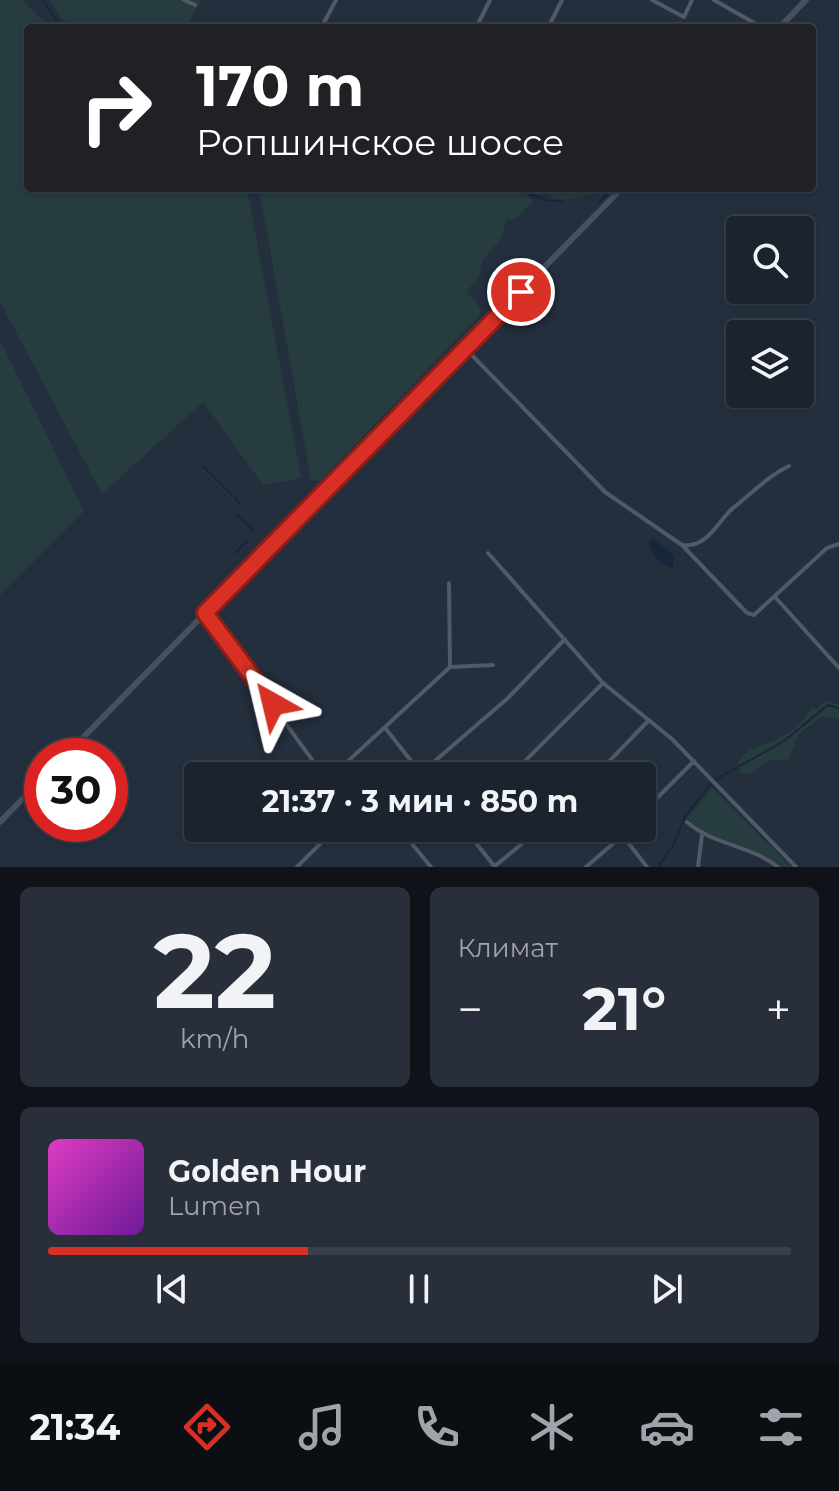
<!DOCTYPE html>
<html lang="ru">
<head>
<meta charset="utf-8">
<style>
	:root { --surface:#1b232e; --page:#282f3a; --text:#f1f3f6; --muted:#a0a4aa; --line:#39404a; --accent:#d93025 }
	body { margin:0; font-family:Montserrat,sans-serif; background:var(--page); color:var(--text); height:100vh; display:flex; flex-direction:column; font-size:30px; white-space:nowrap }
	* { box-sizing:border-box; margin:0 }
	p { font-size:26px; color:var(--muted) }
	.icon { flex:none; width:44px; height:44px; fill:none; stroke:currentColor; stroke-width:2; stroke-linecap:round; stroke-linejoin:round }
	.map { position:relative; height:867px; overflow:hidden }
	.side { display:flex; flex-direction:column; gap:20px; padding:20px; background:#0f1319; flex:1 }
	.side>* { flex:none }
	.hud { position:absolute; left:24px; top:24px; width:792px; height:168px; border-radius:8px; box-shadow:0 2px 6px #0004,0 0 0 2px var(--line); background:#202124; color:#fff; overflow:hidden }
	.controls { position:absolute; left:726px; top:216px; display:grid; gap:16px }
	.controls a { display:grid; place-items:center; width:88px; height:88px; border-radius:8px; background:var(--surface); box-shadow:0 2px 6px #0004,0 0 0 2px var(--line); font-size:40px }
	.speed { position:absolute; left:24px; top:738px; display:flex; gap:16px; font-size:40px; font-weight:700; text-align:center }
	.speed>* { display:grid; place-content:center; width:104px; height:104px; border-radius:50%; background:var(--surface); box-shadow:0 2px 6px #0004,0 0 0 2px var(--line); line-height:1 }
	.speed .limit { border:12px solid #d22; background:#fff; color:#111 }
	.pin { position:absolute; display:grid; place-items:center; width:68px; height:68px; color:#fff; margin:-34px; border:4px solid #fff; border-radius:50%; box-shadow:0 2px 8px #0007 }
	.me { position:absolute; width:88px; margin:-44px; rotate:323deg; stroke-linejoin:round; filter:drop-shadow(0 0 6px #0008) }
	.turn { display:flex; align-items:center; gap:28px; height:168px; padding:0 40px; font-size:36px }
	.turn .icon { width:104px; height:104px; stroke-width:2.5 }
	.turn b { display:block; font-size:56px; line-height:68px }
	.big { font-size:60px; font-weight:700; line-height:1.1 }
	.side .card { flex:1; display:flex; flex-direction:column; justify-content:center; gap:12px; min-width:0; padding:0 28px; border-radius:12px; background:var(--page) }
	.side .dial { align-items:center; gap:0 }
	.dial b { font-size:104px; line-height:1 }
	.song { display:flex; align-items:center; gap:24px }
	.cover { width:96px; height:96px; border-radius:12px; background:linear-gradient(135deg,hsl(310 70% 55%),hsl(280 70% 35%)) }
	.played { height:8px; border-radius:4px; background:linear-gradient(90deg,var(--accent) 35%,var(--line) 35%) }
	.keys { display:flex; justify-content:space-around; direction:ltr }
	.heat { display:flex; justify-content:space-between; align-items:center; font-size:44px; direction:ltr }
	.side .tiles { flex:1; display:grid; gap:20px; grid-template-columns:1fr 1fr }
	.card:last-child { grid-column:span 2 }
	.trip { position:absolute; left:184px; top:762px; width:472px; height:80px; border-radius:8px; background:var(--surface); box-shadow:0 2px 6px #0004,0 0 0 2px var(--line); font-weight:700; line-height:80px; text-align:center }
	.tab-bar { display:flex; height:128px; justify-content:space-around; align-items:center; background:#0b0e12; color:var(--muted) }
	.tab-bar .icon { width:56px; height:56px }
	.tab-bar .current { color:var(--accent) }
	.tab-bar b { font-size:36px; color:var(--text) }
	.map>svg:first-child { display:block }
</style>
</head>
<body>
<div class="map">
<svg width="839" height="867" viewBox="0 0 839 867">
	<rect width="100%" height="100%" fill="#242f3e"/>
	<path fill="#263c3f" d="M0,0H23L50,28H28V188H247L301,478L263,485L203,402L102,494L0,302Z
		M49,0H201L186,28H76L67,25Z
		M259,188H521L533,201L519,216L507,220L500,240L483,259L479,276L467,291L481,309L479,316L320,481L311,480Z
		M547,188H605C590,197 573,200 554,199Z
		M0,340L84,511L0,595Z
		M825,701L839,705V720L822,716L799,734L788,760H768L751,774L740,773L738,763C742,759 745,751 751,749C777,739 796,735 811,708L817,709Z
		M712,788L791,867H782L747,847L705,834L687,818Z"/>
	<path fill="#17263c" d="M653,538L674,556L673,568C663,567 651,554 649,543Z"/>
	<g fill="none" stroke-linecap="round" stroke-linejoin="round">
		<path stroke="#17263c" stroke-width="2" d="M43,0L62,28
			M524,188L528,194L549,201H562
			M600,202L613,188
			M204,467L232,495
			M234,497L240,503
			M237,515L254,531
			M234,554L247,541
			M715,780L784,741L828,705L839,708
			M658,867L672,847L685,817L712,782"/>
		<path stroke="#505966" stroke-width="4" d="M184,0L195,5
			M652,0L684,17L692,0
			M714,0L763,28
			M321,28L336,0
			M476,28L490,0
			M548,28L562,0
			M466,349L605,492L682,545L747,613L754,615L827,548L839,544
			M684,545C707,548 718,521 733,508C751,494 768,476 789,466
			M488,553L603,683L672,739L796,867
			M775,597L839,668
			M205,613L324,776
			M450,667L493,665
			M386,729L423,776
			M421,773L508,698L565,639
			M358,776L347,762L450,667L449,583
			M510,776L603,683
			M595,776L648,721
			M642,813L694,761
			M687,822C713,845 750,845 778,867
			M399,828L431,867
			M464,828L495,867
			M623,836L647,867
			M495,866L541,828
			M297,867L336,828
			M586,867L631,828
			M698,867L702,835"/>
		<path stroke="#465061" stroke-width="6" d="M779,28L806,0
			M65,756L622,188
			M0,822L42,779"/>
	</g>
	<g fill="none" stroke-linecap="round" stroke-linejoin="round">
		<g stroke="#8d1f18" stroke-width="20">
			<path id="route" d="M273,704L205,613L521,292"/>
		</g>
		<use href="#route" stroke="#d93025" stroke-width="14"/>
	</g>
</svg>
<div class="controls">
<a><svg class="icon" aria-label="search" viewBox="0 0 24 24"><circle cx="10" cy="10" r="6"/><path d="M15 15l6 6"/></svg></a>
<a><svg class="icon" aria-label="layers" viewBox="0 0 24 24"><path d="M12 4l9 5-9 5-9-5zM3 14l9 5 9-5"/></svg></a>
</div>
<div class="speed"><div class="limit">30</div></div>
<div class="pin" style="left:521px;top:292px;background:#d93025"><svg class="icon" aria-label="arrive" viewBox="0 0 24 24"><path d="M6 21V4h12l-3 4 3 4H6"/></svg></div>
<svg class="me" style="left:273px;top:704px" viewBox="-20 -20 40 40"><path d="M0-17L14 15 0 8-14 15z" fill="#d93025" stroke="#fff" stroke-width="4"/></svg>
<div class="trip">21:37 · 3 мин · 850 m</div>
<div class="hud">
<div class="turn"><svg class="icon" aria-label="right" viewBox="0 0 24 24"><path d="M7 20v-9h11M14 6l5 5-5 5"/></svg><div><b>170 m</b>Ропшинское шоссе</div></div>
</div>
</div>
<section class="side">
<div class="tiles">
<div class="card dial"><b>22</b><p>km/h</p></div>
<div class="card"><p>Климат</p>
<div class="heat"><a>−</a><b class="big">21°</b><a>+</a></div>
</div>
<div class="card">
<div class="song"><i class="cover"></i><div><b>Golden Hour</b><p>Lumen</p></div></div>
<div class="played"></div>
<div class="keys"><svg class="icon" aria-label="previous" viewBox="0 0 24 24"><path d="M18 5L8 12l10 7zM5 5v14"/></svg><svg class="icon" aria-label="pause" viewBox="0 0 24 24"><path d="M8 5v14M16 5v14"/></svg><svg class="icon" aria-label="next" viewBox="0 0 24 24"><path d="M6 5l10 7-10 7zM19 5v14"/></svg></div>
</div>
</div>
</section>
<nav class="tab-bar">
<b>21:34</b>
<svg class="icon current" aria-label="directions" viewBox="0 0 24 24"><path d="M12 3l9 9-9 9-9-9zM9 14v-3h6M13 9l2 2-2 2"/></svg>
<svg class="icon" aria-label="music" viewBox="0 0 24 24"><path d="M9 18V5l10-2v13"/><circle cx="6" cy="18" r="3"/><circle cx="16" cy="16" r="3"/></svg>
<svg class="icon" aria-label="phone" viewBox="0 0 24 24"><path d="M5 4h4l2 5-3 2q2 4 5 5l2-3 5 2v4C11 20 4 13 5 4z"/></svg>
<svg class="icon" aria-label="climate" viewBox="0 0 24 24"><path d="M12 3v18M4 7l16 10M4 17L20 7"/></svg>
<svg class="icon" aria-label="car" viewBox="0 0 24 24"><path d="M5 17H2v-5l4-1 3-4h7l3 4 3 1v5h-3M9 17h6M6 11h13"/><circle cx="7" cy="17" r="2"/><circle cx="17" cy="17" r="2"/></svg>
<svg class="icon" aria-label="filters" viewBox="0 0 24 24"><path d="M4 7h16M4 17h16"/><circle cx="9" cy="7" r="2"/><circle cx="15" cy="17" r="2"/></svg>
</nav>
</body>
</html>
